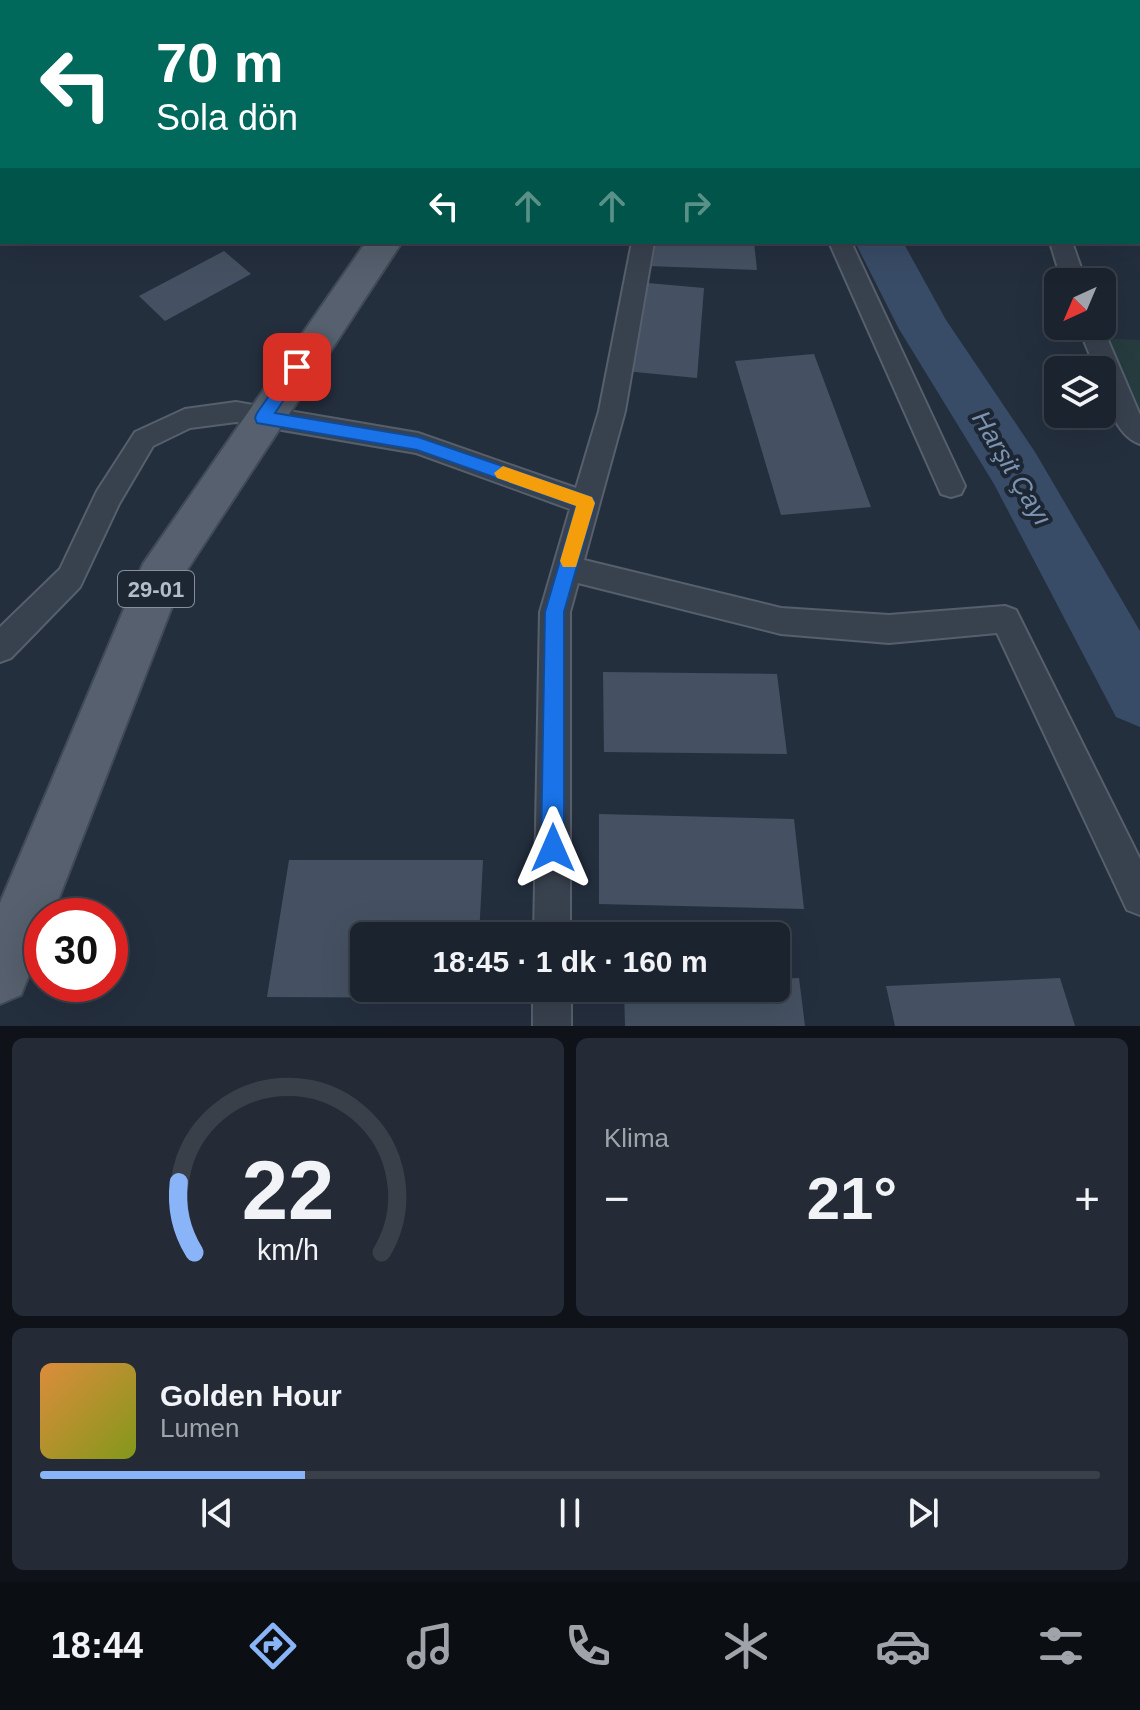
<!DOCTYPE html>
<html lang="tr">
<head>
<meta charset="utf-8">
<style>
	:root { --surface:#1b232e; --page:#242b36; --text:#f1f3f6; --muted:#a0a4aa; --line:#39404a; --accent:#8ab4f8 }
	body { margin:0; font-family:Helvetica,sans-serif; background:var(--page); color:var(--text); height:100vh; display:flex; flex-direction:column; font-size:30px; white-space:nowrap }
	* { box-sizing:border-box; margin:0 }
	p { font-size:26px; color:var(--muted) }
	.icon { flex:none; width:44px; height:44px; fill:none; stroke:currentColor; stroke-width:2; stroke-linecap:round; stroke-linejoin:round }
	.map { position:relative; height:1026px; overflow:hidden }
	.panel { display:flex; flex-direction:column; gap:12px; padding:12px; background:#0f1319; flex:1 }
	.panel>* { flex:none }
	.top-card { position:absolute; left:0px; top:0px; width:1140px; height:244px; box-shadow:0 8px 32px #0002,0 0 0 2px var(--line); background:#00695c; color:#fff; overflow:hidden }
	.needle { width:52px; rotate:224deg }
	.tools { position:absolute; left:1044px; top:268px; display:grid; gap:16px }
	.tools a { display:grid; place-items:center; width:72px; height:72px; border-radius:12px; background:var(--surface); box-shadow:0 8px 32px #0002,0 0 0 2px var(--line); font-size:40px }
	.speed { position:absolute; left:24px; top:898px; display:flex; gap:16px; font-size:40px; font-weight:700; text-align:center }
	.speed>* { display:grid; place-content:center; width:104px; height:104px; border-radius:50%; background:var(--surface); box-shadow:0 8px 32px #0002,0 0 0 2px var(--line); line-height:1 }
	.speed .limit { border:12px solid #d22; background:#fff; color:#111 }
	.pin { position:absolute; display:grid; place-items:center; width:68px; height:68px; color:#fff; margin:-34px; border-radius:16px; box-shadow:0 4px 12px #0006 }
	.me { position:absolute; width:88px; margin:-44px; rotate:0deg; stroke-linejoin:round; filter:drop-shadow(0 0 6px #0008) }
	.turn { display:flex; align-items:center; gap:28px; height:168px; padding:0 24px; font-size:36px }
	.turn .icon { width:104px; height:104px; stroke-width:2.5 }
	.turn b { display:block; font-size:56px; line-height:68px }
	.lanes { display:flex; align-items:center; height:76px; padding:0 24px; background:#0003; justify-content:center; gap:40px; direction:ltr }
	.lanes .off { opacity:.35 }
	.big { font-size:60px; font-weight:700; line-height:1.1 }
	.panel .tile { flex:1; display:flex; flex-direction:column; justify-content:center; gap:12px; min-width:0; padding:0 28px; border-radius:12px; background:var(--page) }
	.panel .dial { align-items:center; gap:0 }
	.dial svg { height:208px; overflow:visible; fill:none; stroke:var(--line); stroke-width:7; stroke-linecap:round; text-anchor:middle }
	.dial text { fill:var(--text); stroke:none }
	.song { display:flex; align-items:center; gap:24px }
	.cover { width:96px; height:96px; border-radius:12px; background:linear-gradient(135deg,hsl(30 70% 55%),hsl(70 70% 35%)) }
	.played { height:8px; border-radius:4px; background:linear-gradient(90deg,var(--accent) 25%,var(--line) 25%) }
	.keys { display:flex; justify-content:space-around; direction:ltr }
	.heat { display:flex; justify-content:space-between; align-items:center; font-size:44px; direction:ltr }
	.panel .tiles { flex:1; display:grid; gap:12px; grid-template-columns:1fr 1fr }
	.tile:last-child { grid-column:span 2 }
	.trip { position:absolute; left:350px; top:922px; width:440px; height:80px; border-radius:12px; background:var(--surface); box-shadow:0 8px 32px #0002,0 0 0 2px var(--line); font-weight:700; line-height:80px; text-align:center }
	.tab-bar { display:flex; height:128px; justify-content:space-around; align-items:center; background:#0b0e12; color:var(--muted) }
	.tab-bar .icon { width:56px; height:56px }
	.tab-bar .current { color:var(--accent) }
	.tab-bar b { font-size:36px; color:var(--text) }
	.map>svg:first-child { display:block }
</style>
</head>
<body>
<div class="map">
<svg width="1140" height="1026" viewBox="0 0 1140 1026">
	<rect width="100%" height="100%" fill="#242f3e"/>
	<path fill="#263c3f" d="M1095,338L1140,340V434Z"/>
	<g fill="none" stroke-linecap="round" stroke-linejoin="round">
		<path fill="#394c67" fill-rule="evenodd" d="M855,242H903L946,320L1035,452L1140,631V727L1116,717L994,484L899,329Z"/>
	</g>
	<path fill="#455162" d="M648,242H754L757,270L648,266Z
		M224,251L251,274L165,321L139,296Z
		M636,282L704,288L697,378L625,371Z
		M814,354L871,507L781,515L735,361Z
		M603,672L777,674L787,754L604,752Z
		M599,814L794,819L804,909L599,904Z
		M289,860H483L479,936H364V988H476V998L267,997Z
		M799,978L805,1026H625L624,988H776V979Z
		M1060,978L1075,1026H895L886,986Z"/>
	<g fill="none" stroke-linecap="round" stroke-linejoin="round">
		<g stroke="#565f6c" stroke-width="4">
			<path id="street" d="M65,0H83L63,2Z
				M153,0H172L151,2Z
				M683,0H701L682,2Z
				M976,0H994L995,2H977Z
				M0,41H2V51H0Z
				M0,90H2V102H0Z
				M632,242H654L625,411L584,560L781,608L889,615L1005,606L1016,610L1140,859V915L1127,910L997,633L889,643L781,634L578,583L570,612V936H534L540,612L570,509L416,453L236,422L190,428L153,446L119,504L80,587L11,658L0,662V627L60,569L97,491L135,432L185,409L236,402L418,433L576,488L599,411Z
				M829,242H851L965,486L961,494L951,497L941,494Z
				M1050,242H1072L1086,282H1062Z
				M1078,326H1102L1140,415V444C1115,436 1102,394 1102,370H1096Z
				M533,988H571V1026H533Z"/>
		</g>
		<g stroke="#414a57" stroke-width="4">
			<path id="primary" d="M515,0H543L514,2Z
				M366,242H402L185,573L52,916H42V942L21,995L0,1004V903L143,564Z"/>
		</g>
		<use href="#street" fill="#38414e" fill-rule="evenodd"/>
		<use href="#primary" fill="#56606e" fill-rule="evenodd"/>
	</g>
	<path fill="#1a73e8" stroke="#114b97" stroke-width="2" d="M297,361L306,367L275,413L418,437L592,497L595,503L564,612V848L561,856L553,859L545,856L541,848L545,612L576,506L417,450L257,423L255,418L257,413L292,363Z"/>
	<path fill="#f59e0b" d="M503,466L592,497L595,503L576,567H563L560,561L576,506L497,478L494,473Z"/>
	<g text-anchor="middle" stroke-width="8" stroke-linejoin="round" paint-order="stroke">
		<rect fill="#1d2633" stroke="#878f9c" stroke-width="2" x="118" y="571" width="76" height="36" rx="6"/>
		<g font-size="22" font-weight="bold" fill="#b4bcc9">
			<text x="156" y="597">29-01</text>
		</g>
		<g font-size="26" font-style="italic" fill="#7c92b1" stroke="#1d2633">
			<text transform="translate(1012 468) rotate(59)" y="9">Harşit Çayı</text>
		</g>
	</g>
</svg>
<div class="tools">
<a><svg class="needle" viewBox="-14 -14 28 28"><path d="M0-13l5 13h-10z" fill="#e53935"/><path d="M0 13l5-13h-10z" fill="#a0a4aa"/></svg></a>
<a><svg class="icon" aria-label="layers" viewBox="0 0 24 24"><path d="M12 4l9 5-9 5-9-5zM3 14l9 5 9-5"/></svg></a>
</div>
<div class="speed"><div class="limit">30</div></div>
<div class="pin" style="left:297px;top:367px;background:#d93025"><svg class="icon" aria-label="arrive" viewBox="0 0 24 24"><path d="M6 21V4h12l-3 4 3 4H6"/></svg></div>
<svg class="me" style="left:553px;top:848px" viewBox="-20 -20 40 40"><path d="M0-17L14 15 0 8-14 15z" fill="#1a73e8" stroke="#fff" stroke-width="4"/></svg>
<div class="trip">18:45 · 1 dk · 160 m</div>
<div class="top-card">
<div class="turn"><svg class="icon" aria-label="left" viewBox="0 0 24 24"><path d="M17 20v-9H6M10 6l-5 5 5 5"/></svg><div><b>70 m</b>Sola dön</div></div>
<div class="lanes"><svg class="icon" aria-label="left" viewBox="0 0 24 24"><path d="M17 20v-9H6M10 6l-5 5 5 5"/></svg><svg class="icon off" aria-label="ahead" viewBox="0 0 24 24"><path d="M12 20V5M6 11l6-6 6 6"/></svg><svg class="icon off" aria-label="ahead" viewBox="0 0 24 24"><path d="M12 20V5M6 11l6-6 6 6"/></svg><svg class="icon off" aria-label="right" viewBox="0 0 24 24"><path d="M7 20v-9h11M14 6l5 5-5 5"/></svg></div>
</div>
</div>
<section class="panel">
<div class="tiles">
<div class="tile dial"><svg viewBox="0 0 100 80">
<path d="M14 69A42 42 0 1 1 86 69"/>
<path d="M14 69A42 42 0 0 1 8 42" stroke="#8ab4f8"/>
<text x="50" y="56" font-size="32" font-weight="700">22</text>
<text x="50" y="72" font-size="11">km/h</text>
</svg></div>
<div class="tile"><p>Klima</p>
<div class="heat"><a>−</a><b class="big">21°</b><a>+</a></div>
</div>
<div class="tile">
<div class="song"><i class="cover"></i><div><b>Golden Hour</b><p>Lumen</p></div></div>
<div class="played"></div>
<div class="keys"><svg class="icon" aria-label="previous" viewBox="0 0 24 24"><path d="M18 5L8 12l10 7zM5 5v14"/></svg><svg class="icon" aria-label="pause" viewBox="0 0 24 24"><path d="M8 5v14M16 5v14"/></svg><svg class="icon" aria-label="next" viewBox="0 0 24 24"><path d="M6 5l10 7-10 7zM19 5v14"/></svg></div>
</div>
</div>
</section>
<nav class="tab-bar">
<b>18:44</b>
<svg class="icon current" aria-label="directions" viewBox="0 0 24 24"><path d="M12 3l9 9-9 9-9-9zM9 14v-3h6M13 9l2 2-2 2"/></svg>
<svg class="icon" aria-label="music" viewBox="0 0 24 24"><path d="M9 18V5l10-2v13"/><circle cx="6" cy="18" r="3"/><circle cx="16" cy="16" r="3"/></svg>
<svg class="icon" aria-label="phone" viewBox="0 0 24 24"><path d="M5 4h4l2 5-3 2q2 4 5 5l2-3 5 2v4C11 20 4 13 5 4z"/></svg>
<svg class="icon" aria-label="climate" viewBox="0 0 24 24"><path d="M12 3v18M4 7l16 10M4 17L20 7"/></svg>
<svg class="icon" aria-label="car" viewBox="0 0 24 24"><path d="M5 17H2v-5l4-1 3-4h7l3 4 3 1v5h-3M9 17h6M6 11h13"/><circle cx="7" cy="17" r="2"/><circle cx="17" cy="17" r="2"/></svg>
<svg class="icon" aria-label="filters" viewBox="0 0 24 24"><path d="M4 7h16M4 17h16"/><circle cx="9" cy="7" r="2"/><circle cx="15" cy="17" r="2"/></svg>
</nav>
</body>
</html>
